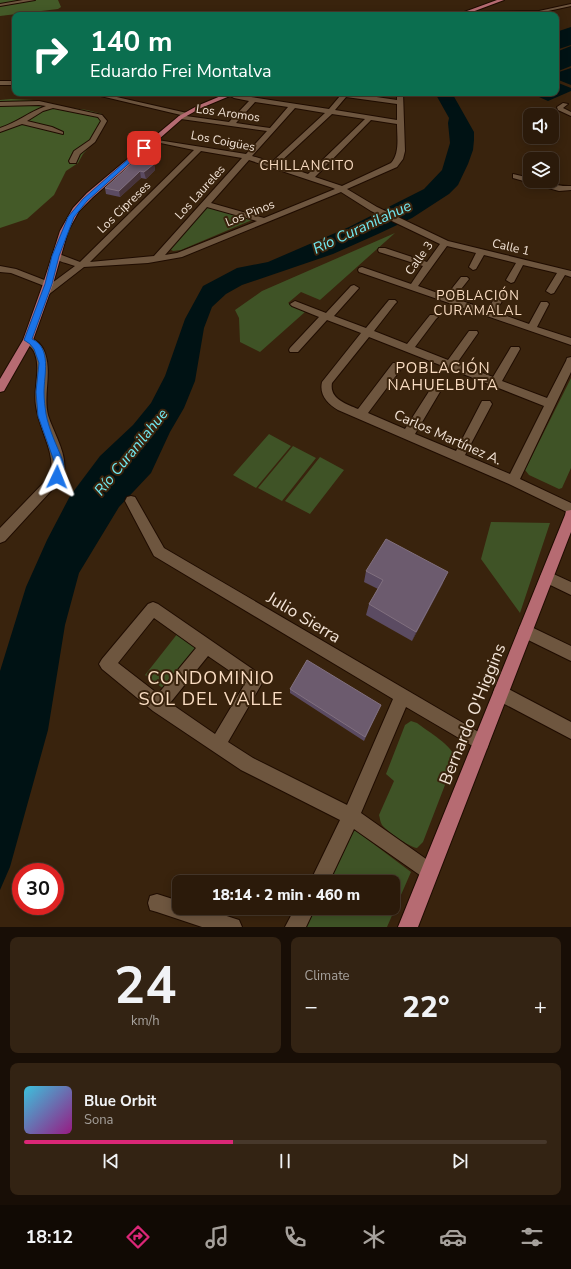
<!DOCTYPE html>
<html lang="en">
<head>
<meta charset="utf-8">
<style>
	:root { --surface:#2b1a0a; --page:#332313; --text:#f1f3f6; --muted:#a6a19c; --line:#47382b; --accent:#db2777 }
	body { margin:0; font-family:"Nunito Sans",sans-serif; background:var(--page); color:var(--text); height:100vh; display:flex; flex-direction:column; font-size:15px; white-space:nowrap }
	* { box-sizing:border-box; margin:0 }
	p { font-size:13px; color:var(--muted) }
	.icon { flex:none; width:22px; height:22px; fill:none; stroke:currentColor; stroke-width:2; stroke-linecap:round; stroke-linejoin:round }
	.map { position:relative; height:927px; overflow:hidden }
	.side { display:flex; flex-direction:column; gap:10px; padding:10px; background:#180e06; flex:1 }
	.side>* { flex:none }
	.guide { position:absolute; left:12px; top:12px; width:547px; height:84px; border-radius:8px; box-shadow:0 2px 10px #0003,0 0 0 1px var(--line); background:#0b6e4f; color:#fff; overflow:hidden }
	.controls { position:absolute; left:523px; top:108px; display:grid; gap:8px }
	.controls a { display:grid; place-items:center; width:36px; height:36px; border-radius:8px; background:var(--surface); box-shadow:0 2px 10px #0003,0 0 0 1px var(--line); font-size:20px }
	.speed { position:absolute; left:12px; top:863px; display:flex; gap:8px; font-size:20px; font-weight:700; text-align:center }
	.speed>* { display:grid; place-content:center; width:52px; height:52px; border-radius:50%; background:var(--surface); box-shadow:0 2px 10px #0003,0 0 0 1px var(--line); line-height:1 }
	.speed .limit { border:6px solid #d22; background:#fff; color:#111 }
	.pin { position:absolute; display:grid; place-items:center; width:34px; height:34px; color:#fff; margin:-17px; border-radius:8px; box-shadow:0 2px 6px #0006 }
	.me { position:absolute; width:44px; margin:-22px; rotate:2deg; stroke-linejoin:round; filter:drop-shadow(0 0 3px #0008) }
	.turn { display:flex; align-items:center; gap:14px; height:84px; padding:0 12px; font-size:18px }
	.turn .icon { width:52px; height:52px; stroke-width:2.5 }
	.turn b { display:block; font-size:28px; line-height:34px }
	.big { font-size:30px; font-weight:800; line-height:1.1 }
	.side .widget { flex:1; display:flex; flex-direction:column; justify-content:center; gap:6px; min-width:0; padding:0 14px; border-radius:8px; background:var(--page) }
	.side .dial { align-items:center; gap:0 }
	.dial b { font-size:52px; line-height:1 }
	.song { display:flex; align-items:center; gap:12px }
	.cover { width:48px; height:48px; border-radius:6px; background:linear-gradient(135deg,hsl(190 70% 55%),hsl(310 70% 35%)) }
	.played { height:4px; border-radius:2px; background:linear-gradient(90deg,var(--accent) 40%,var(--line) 40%) }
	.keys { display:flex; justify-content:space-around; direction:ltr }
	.heat { display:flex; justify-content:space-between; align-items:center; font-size:22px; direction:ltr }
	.side .tiles { flex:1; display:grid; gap:10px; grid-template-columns:1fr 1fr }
	.widget:last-child { grid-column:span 2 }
	.trip { position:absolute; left:172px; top:875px; width:228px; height:40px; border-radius:8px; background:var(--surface); box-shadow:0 2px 10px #0003,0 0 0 1px var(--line); font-weight:800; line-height:40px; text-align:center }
	.tab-bar { display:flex; height:64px; justify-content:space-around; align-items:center; background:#110a04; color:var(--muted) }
	.tab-bar .icon { width:28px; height:28px }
	.tab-bar .current { color:var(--accent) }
	.tab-bar b { font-size:18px; color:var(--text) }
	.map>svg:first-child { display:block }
</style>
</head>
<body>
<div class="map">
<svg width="571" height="927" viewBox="0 0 571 927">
	<rect width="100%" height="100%" fill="#39230d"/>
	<path fill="#3f5326" d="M208,206L247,217L252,220L181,250L173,251L170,249Z
		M395,233L320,300L301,292L288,303L305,312L260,352L240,342L239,318L235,310L262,291Z
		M571,378V468L562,488L559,489L529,475L525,470Z
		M269,434L291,446L256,488L233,475Z
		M293,446L316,458L282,501L258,488Z
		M320,457L344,470L310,514L285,501Z
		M491,522L550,523L520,613L481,559Z
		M178,633L200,649L168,692L145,675Z
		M411,721L417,723C427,731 454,746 455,759L423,842L417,848C409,847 387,831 382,825C380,822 380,818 379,815L394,781L386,774L405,725Z
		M351,827L411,872L387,927H303L313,908H393V882H325Z"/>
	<path fill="#445a28" d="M0,0H58L61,7L58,9L0,16Z
		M11,99L34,100L64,107L87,110L102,114L105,121L93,143L83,154L78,163L66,171L54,195L27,219L0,228V100Z"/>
	<path fill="#001214" d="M571,27V45L556,50V32Z
		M571,46V66L556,72V52Z
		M571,68V85L556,79V73Z
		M556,82L571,88V91L548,101L530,93H556Z
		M435,93H452L474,132V140L473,150L468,164L458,185L449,194L412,218L378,234L333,254L242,285L226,294L212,307L204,328L195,381L184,408L170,432L151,473L119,507L79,573L65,625L48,730L10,867L0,890V671L26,587L47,540L70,496L100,456L133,425L151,403L165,376L185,319L203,286L237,268L268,262L349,227L424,189L442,170L450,143L448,123L449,118Z"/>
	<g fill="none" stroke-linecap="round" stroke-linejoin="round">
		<g stroke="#1f0c00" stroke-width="2">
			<path id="minor" d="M23,0H35L0,6V4Z
				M571,4V6L539,13L466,14L464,13L466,12L539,11Z
				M0,81H15V85H0Z
				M88,93H99L187,113L188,114L186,116L229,122L249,101L234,98L225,93H233L238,95L329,109L340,96L329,93H349L397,100V93H403L405,151L403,159L397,167L347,189L377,207L448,241L571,271V277L565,275L554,293L551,294L546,291L557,273L523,265L514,282L511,283L506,280L516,263L484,255L476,269L473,270L469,267L476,253L447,246L418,286L446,296L461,277H467L469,279L454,298L487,310L500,290H506L508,292L495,312L529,324L541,302H547L549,304L537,327L571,338V345L359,272L358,270L359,268L362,267L411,284L423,266L379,252L378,250L379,248H385L427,262L440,244L371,211L341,192L182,257L148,263L84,267L48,295H42L40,293L47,287L11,273L0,272V266L16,269L52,283L75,266C67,263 58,262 52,256L53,254H59L80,262L194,150L151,141V139L246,154L267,131L181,119L178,117L181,115ZM346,97L397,104V120L335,110ZM255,102L288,107L270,128L236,123ZM295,108L325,113L272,162L252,156ZM332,114L365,119L308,174L278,164ZM371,120L397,124C397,137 400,153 391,163L342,186L315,177ZM201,151L242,158L154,256L90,262ZM249,160L333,188L335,189L264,218L211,203ZM207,207L257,221L177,253L165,255Z
				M39,101L102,115L107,121L95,142L80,154L76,163H70L69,161L74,151L90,140L101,121L98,117L53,108L43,111L27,121L52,127L63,132V134L22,124L0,132V128C16,123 29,112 46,106L39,105L0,106V102Z
				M563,103L568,104L563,108L571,112V116L558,110L557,107Z
				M513,174L530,178V181C544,181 557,187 571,186V190L559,191L513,178Z
				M354,285L359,288L334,316L366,328L389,300H395L397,302L395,304L374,331L407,344L430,315H436L438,317L436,319L415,347L448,360L469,331H477L478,333L457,363L493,377L511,347H519L520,349L502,381L547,398L566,361L567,358L571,357V372L520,479L571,503V514L509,484L338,410C328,404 319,395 322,382L361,333L327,320L298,352H290L289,350L290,348L319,317L292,306L290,304L295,301L326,313L351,286ZM369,337L544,406L510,474L465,455L492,404L490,401H482L456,451L415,434L444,385L443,382H435L405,429L368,413L401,369L402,366L401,363H393L358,409C347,404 329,399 332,383Z
				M28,337C36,339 42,345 45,353C52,373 43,395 48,415C54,435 72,460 61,480L5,541L0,543V528L51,475C55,450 39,430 36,406C33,389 41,370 35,354C33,347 27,345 23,340Z
				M131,496L135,497L164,548L487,737L489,743L487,749L481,751L406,707L361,813L436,866L439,872L436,878L430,881L424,878L354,829L329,882H310L340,820L241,770L153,711L102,669L99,664L102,659L148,604L153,602L158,604L261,675L264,680L261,685L228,742L253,758L347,805L393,699L154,556L125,501L127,497ZM154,618L196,648L158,694L118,663ZM208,656L246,682L215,734L170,703Z
				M547,571L571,582V595L542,581L540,577L542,573Z
				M525,624L571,646V661L520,636L518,631L520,626Z
				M501,685L571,722V739L495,699L493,693L495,687Z
				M157,894L179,901V908H202L239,920L242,927H202L157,912L150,910L148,903L150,896Z
				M295,908H315L306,927H285Z"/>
		</g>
		<g stroke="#1f0c00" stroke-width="2">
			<path id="major" d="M497,0H504L464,15H456Z
				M228,93H237L201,108L183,118L93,197L79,211L68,231L53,284L33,340L4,391L0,392V379L23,340L43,284L60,231L73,208L87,193L179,116L197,106Z
				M571,510V532L418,927H398L565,515L566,511Z"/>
		</g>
		<use href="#minor" fill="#6e563f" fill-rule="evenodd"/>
		<use href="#major" fill="#b66b72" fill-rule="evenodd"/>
	</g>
	<path fill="#5b4b62" d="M154,164L155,170L146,179L141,178L120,197L106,194L105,188Z
		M366,571L443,583L412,641L366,615L369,604L378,589L364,582Z
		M290,689L379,709L364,741L290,693Z"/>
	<path fill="#47343b" d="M154,164L155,170L146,179L144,172Z
		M140,171L141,178L120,197L119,191Z
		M448,572L443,583L412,641L416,632Z"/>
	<path fill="#6c5b6e" stroke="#81707f" d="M136,160L154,164L144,172L140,171L119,191L105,188Z
		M386,539L448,572L416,632L369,604L383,580L366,571Z
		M307,660L381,705L365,737L290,689Z"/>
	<path fill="#1a73e8" stroke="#114b97" d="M142,147L146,148L87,201L74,217L59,256L52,284L32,339C52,348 44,375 44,392C44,400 45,407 46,414C49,430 57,446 63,461L64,468L60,479L57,480L52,477L55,468L54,461L38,416L36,392L39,363L34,349L30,344L24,340L45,284L52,256L68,217L83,199Z"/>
	<g text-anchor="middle" stroke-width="4" stroke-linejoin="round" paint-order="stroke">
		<g font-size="12" fill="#f3e4d7" stroke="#39230d">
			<text transform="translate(228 113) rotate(8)" y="4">Los Aromos</text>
			<text transform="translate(223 141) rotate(11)" y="4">Los Coigües</text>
			<text transform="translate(200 192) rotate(-48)" y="4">Los Laureles</text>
			<text transform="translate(124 207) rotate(-44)" y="4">Los Cipreses</text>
			<text transform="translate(250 213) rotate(-22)" y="4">Los Pinos</text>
			<text transform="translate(511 247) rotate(13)" y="4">Calle 1</text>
			<text transform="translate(419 258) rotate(-54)" y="4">Calle 3</text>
		</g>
		<g font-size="13" letter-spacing="1" fill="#faddc3" stroke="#39230d">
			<text x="307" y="170">CHILLANCITO</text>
			<text x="478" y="300">POBLACIÓN<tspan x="478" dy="15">CURAMALAL</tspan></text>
		</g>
		<g font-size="14" fill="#f3e4d7" stroke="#39230d">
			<text transform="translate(448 437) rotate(24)" y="5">Carlos Martínez A.</text>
		</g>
		<g font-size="15" font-style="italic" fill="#71e9f2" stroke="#39230d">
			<text transform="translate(362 227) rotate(-25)" y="5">Río Curanilahue</text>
			<text transform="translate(131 452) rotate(-51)" y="5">Río Curanilahue</text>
		</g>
		<g font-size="15" letter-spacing="1" fill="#faddc3" stroke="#39230d">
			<text x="443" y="373">POBLACIÓN<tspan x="443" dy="17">NAHUELBUTA</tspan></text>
		</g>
		<g font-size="17" fill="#f3e4d7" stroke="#39230d">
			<text transform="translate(304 617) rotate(31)" y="6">Julio Sierra</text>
			<text transform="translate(472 714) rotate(-68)" y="6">Bernardo O'Higgins</text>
		</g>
		<g font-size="18" letter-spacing="1" fill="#faddc3" stroke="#39230d">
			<text x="211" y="684">CONDOMINIO<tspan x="211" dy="21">SOL DEL VALLE</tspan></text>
		</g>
	</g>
</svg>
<div class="controls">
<a><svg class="icon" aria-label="sound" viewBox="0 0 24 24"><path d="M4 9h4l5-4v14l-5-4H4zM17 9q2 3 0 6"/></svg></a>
<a><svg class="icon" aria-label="layers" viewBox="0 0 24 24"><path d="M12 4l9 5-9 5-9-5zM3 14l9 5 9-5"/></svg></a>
</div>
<div class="speed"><div class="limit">30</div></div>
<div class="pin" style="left:144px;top:148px;background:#d93025"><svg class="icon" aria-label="arrive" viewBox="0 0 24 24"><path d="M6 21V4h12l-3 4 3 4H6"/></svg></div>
<svg class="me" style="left:57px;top:477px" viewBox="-20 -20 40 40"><path d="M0-17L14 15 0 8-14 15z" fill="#1a73e8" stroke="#fff" stroke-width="4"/></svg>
<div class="trip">18:14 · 2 min · 460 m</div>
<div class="guide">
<div class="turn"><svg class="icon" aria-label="right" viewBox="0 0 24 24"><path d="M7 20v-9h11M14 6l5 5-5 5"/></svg><div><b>140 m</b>Eduardo Frei Montalva</div></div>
</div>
</div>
<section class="side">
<div class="tiles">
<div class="widget dial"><b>24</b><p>km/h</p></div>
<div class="widget"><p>Climate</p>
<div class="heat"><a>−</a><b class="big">22°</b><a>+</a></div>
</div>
<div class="widget">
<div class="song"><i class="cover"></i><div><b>Blue Orbit</b><p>Sona</p></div></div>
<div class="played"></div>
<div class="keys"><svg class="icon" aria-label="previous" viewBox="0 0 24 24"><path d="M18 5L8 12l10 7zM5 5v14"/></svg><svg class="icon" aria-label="pause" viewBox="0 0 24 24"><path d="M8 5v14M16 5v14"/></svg><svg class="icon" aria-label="next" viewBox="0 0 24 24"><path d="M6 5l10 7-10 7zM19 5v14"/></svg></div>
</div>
</div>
</section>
<nav class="tab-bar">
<b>18:12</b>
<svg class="icon current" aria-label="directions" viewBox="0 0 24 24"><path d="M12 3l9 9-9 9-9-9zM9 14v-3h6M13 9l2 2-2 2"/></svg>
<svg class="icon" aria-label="music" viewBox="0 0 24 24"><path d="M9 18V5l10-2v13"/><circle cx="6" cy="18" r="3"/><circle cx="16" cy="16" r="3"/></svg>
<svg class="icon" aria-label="phone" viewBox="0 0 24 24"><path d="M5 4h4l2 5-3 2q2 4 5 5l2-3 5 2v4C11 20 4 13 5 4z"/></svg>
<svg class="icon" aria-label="climate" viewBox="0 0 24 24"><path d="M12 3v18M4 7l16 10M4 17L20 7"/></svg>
<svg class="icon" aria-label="car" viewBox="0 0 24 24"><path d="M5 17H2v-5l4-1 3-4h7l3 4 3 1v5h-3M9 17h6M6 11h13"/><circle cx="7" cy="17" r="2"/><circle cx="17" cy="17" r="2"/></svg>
<svg class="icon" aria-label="filters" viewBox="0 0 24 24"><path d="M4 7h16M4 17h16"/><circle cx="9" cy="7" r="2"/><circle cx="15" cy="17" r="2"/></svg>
</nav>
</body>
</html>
